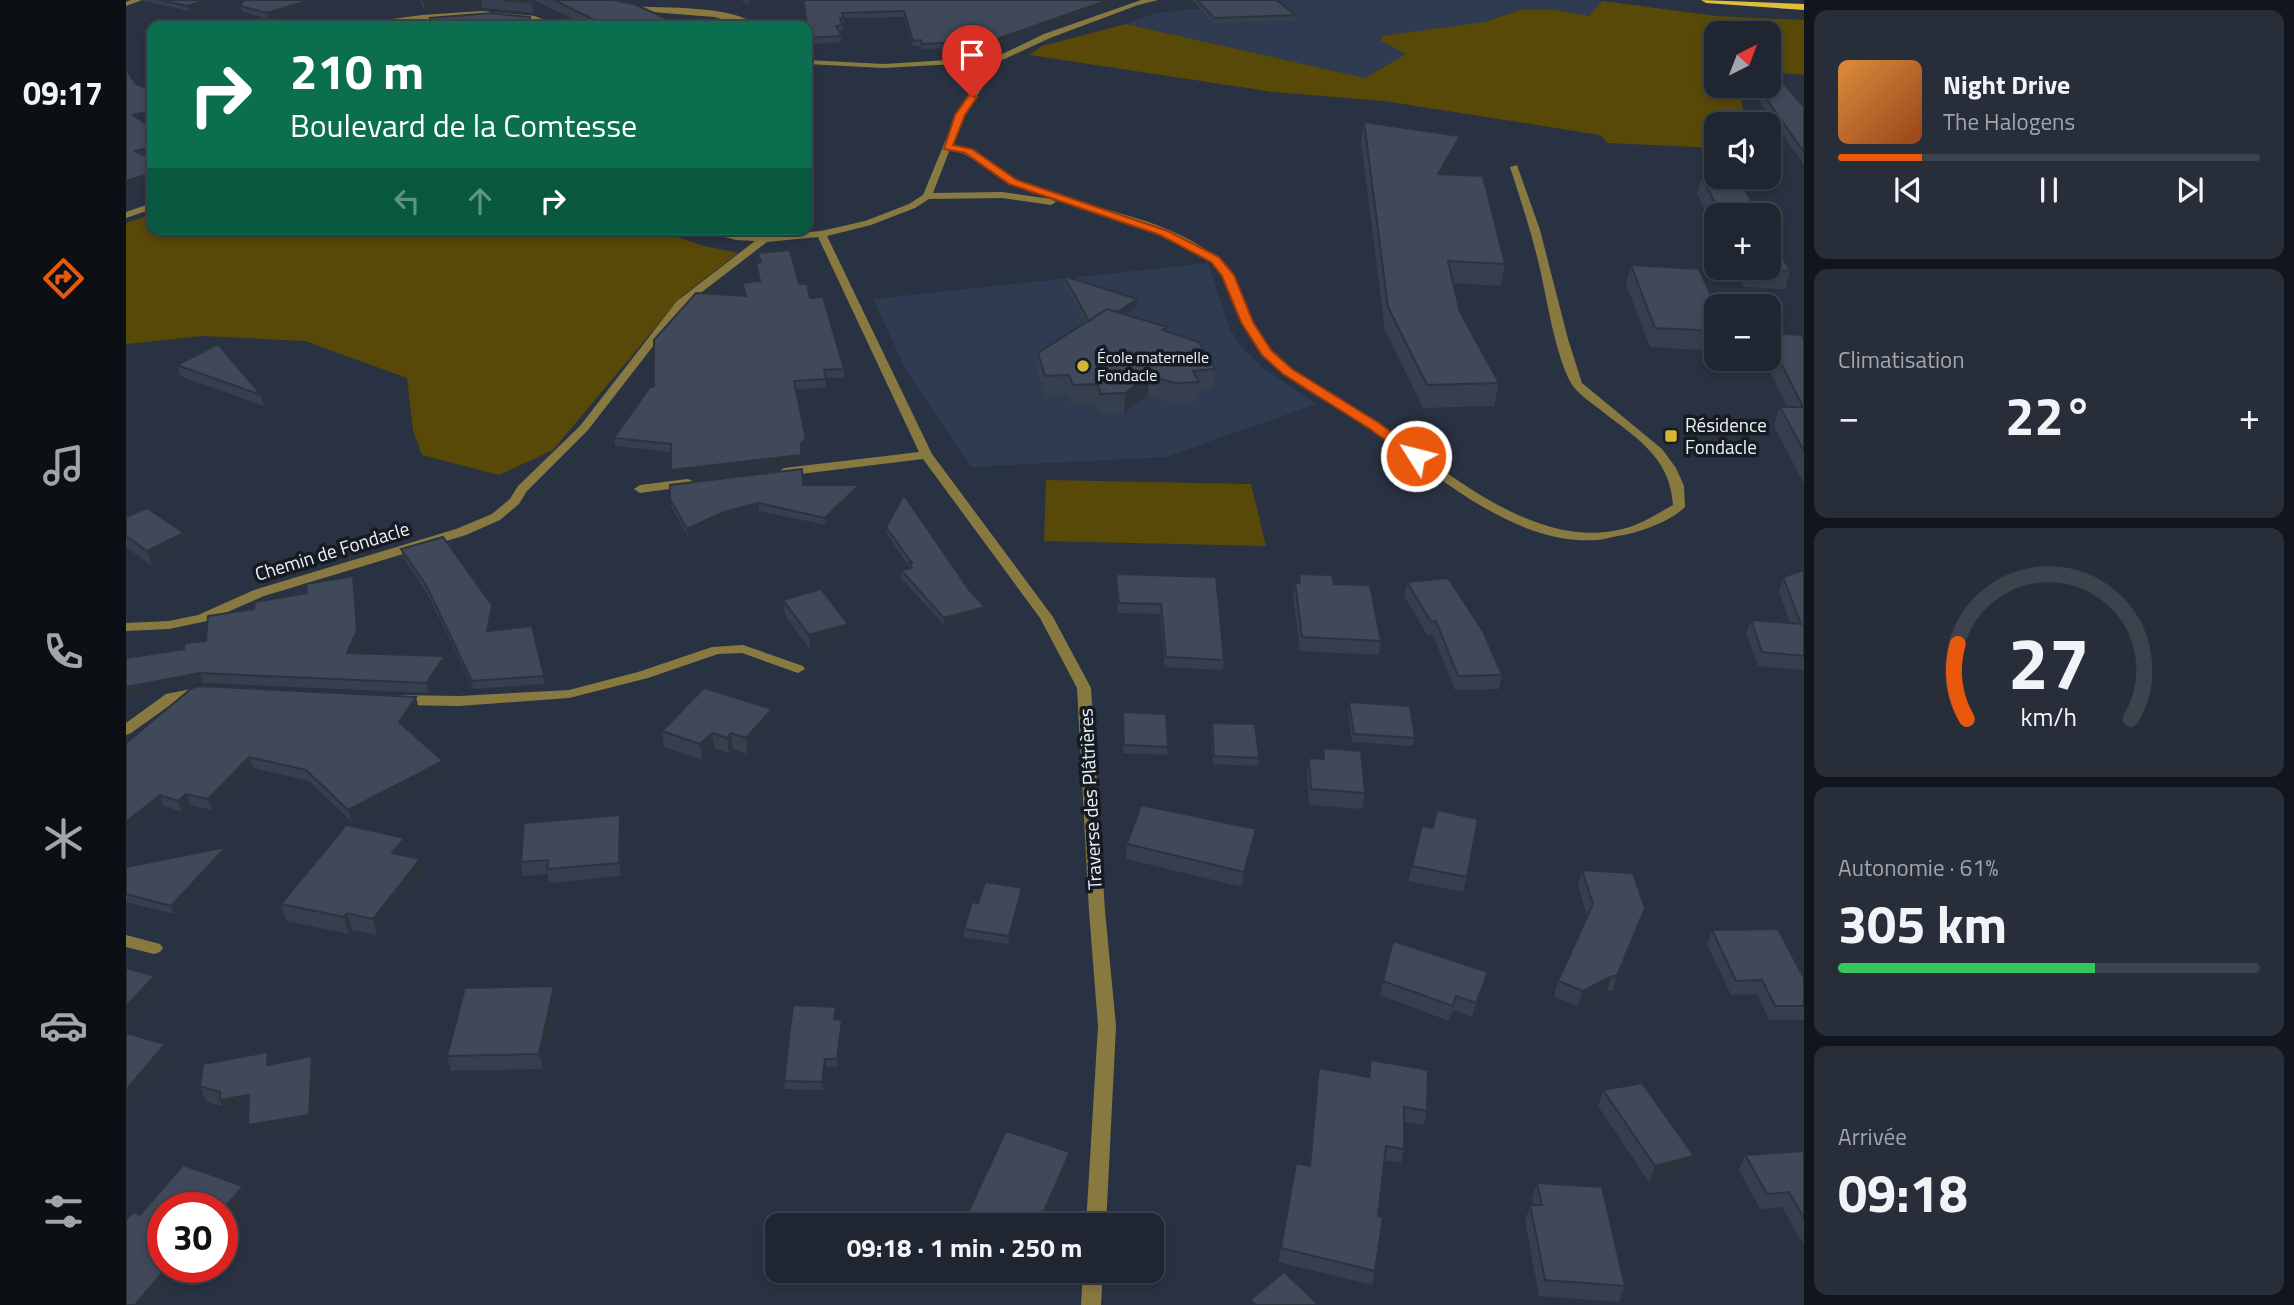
<!DOCTYPE html>
<html lang="fr">
<head>
<meta charset="utf-8">
<style>
	:root { --surface:#1f2632; --page:#272e3a; --text:#f1f3f6; --muted:#a1a5ac; --line:#3c434d; --accent:#ea580c }
	body { margin:0; font-family:"Titillium Web",sans-serif; background:var(--page); color:var(--text); height:100vh; display:flex; flex-direction:column; font-size:26px; white-space:nowrap }
	* { box-sizing:border-box; margin:0 }
	p { font-size:23px; color:var(--muted) }
	.icon { flex:none; width:38px; height:38px; fill:none; stroke:currentColor; stroke-width:2; stroke-linecap:round; stroke-linejoin:round }
	.map { position:relative; flex:1; overflow:hidden }
	.details { display:flex; flex-direction:column; gap:10px; padding:10px; background:#11151c; width:490px }
	.details>* { flex:none }
	.guide { position:absolute; left:21px; top:21px; width:665px; height:214px; border-radius:14px; box-shadow:0 4px 10px #0003,0 0 0 2px var(--line); background:#0b6e4f; color:#fff; overflow:hidden }
	.needle { width:46px; rotate:42deg }
	.buttons { position:absolute; left:1578px; top:21px; display:grid; gap:14px }
	.buttons a { display:grid; place-items:center; width:77px; height:77px; border-radius:14px; background:var(--surface); box-shadow:0 4px 10px #0003,0 0 0 2px var(--line); font-size:35px }
	.speed { position:absolute; left:21px; top:1192px; display:flex; gap:14px; font-size:35px; font-weight:700; text-align:center }
	.speed>* { display:grid; place-content:center; width:91px; height:91px; border-radius:50%; background:var(--surface); box-shadow:0 4px 10px #0003,0 0 0 2px var(--line); line-height:1 }
	.speed .limit { border:10px solid #d22; background:#fff; color:#111 }
	.pin { position:absolute; display:grid; place-items:center; width:60px; height:60px; color:#fff; margin:-72px -30px; border-radius:50% 50% 50% 0; rotate:-45deg; box-shadow:0 0 7px #0007 }
	.pin .icon { rotate:45deg }
	.me { position:absolute; width:77px; margin:-38px; rotate:306deg; stroke-linejoin:round; filter:drop-shadow(0 0 5px #0008) }
	.turn { display:flex; align-items:center; gap:24px; height:147px; padding:0 28px; font-size:32px }
	.turn .icon { width:91px; height:91px; stroke-width:2.5 }
	.turn b { display:block; font-size:49px; line-height:60px }
	.lanes { display:flex; align-items:center; height:66px; padding:0 28px; background:#0003; justify-content:center; gap:35px; direction:ltr }
	.lanes .off { opacity:.35 }
	.big { font-size:52px; font-weight:700; line-height:1.1 }
	.details .tile { flex:1; display:flex; flex-direction:column; justify-content:center; gap:10px; min-width:0; padding:0 24px; border-radius:14px; background:var(--page) }
	.details .dial { align-items:center; gap:0 }
	.dial svg { height:182px; overflow:visible; fill:none; stroke:var(--line); stroke-width:7; stroke-linecap:round; text-anchor:middle }
	.dial text { fill:var(--text); stroke:none }
	.song { display:flex; align-items:center; gap:21px }
	.cover { width:84px; height:84px; border-radius:10px; background:linear-gradient(135deg,hsl(30 70% 55%),hsl(20 70% 35%)) }
	.played { height:7px; border-radius:4px; background:linear-gradient(90deg,var(--accent) 20%,var(--line) 20%) }
	.keys { display:flex; justify-content:space-around; direction:ltr }
	.heat { display:flex; justify-content:space-between; align-items:center; font-size:38px; direction:ltr }
	.charge { height:10px; border-radius:5px; background:linear-gradient(90deg,#34c759 61%,var(--line) 0) }
	.trip { position:absolute; left:639px; top:1213px; width:399px; height:70px; border-radius:14px; background:var(--surface); box-shadow:0 4px 10px #0003,0 0 0 2px var(--line); font-weight:700; line-height:70px; text-align:center }
	main { display:flex; flex:1; min-height:0 }
	.tab-bar { display:flex; flex-direction:column; width:126px; justify-content:space-around; align-items:center; background:#0c0f14; color:var(--muted) }
	.tab-bar .icon { width:49px; height:49px }
	.tab-bar .current { color:var(--accent) }
	.tab-bar b { font-size:32px; color:var(--text) }
	.map>svg:first-child { display:block }
</style>
</head>
<body>
<main>
<nav class="tab-bar">
<b>09:17</b>
<svg class="icon current" aria-label="directions" viewBox="0 0 24 24"><path d="M12 3l9 9-9 9-9-9zM9 14v-3h6M13 9l2 2-2 2"/></svg>
<svg class="icon" aria-label="music" viewBox="0 0 24 24"><path d="M9 18V5l10-2v13"/><circle cx="6" cy="18" r="3"/><circle cx="16" cy="16" r="3"/></svg>
<svg class="icon" aria-label="phone" viewBox="0 0 24 24"><path d="M5 4h4l2 5-3 2q2 4 5 5l2-3 5 2v4C11 20 4 13 5 4z"/></svg>
<svg class="icon" aria-label="climate" viewBox="0 0 24 24"><path d="M12 3v18M4 7l16 10M4 17L20 7"/></svg>
<svg class="icon" aria-label="car" viewBox="0 0 24 24"><path d="M5 17H2v-5l4-1 3-4h7l3 4 3 1v5h-3M9 17h6M6 11h13"/><circle cx="7" cy="17" r="2"/><circle cx="17" cy="17" r="2"/></svg>
<svg class="icon" aria-label="filters" viewBox="0 0 24 24"><path d="M4 7h16M4 17h16"/><circle cx="9" cy="7" r="2"/><circle cx="15" cy="17" r="2"/></svg>
</nav>
<div class="map">
<svg width="1678" height="1305" viewBox="0 0 1678 1305">
	<rect width="100%" height="100%" fill="#293242"/>
	<path fill="#2f3b50" d="M1156,0H1467L1477,1L1463,16L1430,10H1394L1359,22L1255,41L1281,54L1239,78L1000,24L1029,13Z
		M1082,263L1104,329L1115,346L1139,370L1191,404L1040,457L845,467L780,370L747,299Z"/>
	<path fill="#584908" d="M1477,1L1590,16L1678,20V75L1643,72V33H1591V86H1612L1620,124H1591V148L1482,143L1474,135L1258,101L1147,92L903,55L916,46L1000,24L1239,78L1280,54L1255,41L1256,36L1359,22L1394,10H1430L1463,16Z
		M26,214V229H528L578,246L612,253L555,297L427,450L373,475L296,455L287,430L281,378L179,341L77,336L0,344V223Z
		M920,480L1125,484L1140,546L918,541Z"/>
	<g fill="none" stroke-linecap="round" stroke-linejoin="round">
		<path fill="#887941" fill-rule="evenodd" d="M5,0H16L0,6V2Z
			M1015,0H1032L1012,5L924,38L874,61L838,115L826,144C852,150 868,170 891,180C952,209 1040,214 1092,259C1120,282 1121,323 1144,350C1172,382 1214,398 1249,421C1319,469 1416,560 1509,525C1522,520 1534,512 1547,505C1544,455 1508,437 1472,408C1463,401 1451,393 1445,383C1430,357 1421,300 1414,269C1406,234 1395,201 1384,167L1391,165L1414,230L1442,339L1456,383L1536,449L1550,468L1558,486L1559,507C1545,521 1517,531 1498,535C1489,536 1480,539 1472,540C1387,546 1309,473 1244,428C1209,405 1168,388 1139,357C1113,330 1113,286 1084,262C1034,220 948,210 888,186C865,176 849,155 824,149L807,193L876,192L925,199L930,202L925,205L876,198L803,199L789,208L745,225L701,236L806,454L927,617L965,688L979,911L990,1026L980,1225H960L972,1026L963,911L951,688L914,618L797,459L658,476L652,472L658,468L793,452L692,237L641,242L559,305L462,430L401,491L393,504L374,520L340,535L138,596L81,621L43,629L0,631V623L43,621L72,615L128,590L330,529L366,514L384,499L392,486L454,426L551,301L629,241L610,240L570,229H589L610,234L638,236L695,231L739,221L783,204L797,195L830,115L865,62L758,68L681,64V60L758,64L870,57L918,34Z
			M504,6C540,9 603,4 633,26H624L588,17L501,10L500,8Z
			M356,11L409,16L433,26C423,26 416,23 407,20C390,16 371,15 353,16C307,17 259,28 213,26L296,15Z
			M26,203V209L0,218V212Z
			M561,479L565,480L567,483L565,486L514,493L508,489L514,485Z
			M617,645L677,666L679,669L672,673L616,653L592,654L522,678L443,698L333,706L273,705L266,700L273,695L333,696L443,690L512,672L586,647Z
			M75,687L80,688L82,691L80,694L50,701L5,733L0,735V723L40,694Z
			M0,935L34,944L37,948L34,952L28,954L0,947Z
			M957,1270H977L975,1305H955Z"/>
		<path fill="#debe3b" fill-rule="evenodd" d="M1575,0L1678,4V10L1580,3Z"/>
	</g>
	<path fill="#363f4d" d="M17,0H95L63,11L18,1Z
		M202,0L142,19L116,11L114,6Z
		M294,0H487L557,26H461L410,1L407,13L356,8L299,12Z
		M615,0H997L845,54L836,48L796,49L795,46H787L778,17L718,18V23H716L717,31H712L715,36V42L683,44L677,1L623,6Z
		M1066,0H1150L1170,15L1169,21L1088,23Z
		M404,17L405,22L404,26H319L304,23L303,18Z
		M1623,86H1643L1678,107V165Z
		M1238,122L1330,156L1320,175L1379,264L1375,286L1327,283L1334,312L1373,383L1368,406L1297,408L1259,330L1235,142Z
		M1576,177L1633,215H1591V232L1571,194Z
		M632,253L673,284L684,298L718,369L719,378H699L700,387L670,390L681,447L675,452L676,463L546,479L545,452L489,446L488,438L528,387L618,295L616,283L633,281L630,263L633,262Z
		M1505,265L1591,309V351L1524,347L1500,284Z
		M1609,268H1643L1664,271L1659,289L1618,287Z
		M938,276L1011,299V306L998,314L1041,327L1040,331L1089,369L1087,389L1072,390L1071,402L1046,403L1022,395L998,413L974,414L970,404L946,405L942,395L919,396L912,373V353L960,322L938,283Z
		M1643,333L1678,339V484L1648,426L1654,407H1661L1638,359H1643Z
		M51,365L135,395L138,406L54,376Z
		M677,485L734,492L700,525L633,511L599,519L562,536L545,506L544,499Z
		M0,517L62,548L26,566L0,547Z
		M760,527L859,615L818,625L775,578V570L783,568V567L761,534Z
		M275,549L367,613L364,631L406,626L419,684L348,689L301,593L277,557Z
		M1678,570V670L1632,666L1620,633L1625,620L1664,623L1653,591L1657,577Z
		M990,574L1090,577L1098,660L1097,670L1039,667L1034,614L992,613L990,584Z
		M1173,574L1208,584L1255,641L1253,655L1174,651L1167,597L1169,583H1172Z
		M1281,582L1376,675L1373,689L1329,690L1307,635L1302,636L1278,596Z
		M229,586L234,641L228,653L321,666L303,693L77,683L58,649L80,641L128,609Z
		M657,600L722,639L684,650L659,615Z
		M1223,702L1289,738L1287,746L1226,742L1222,710Z
		M293,708L280,728L317,761L320,772L225,821L183,781L127,768L86,810L64,805L56,812L38,806L0,837V743Z
		M997,712L1042,747L1041,755L997,753Z
		M1086,723L1133,758L1132,766L1087,764L1085,731Z
		M647,725L621,754L607,749L603,753L588,748L576,760L538,747L536,731Z
		M1197,748L1239,793L1236,809L1183,805L1181,773L1183,758L1196,759Z
		M496,829L495,876L423,883L422,874L397,876L395,862Z
		M1130,829L1128,845L1116,887L1000,859L1001,844Z
		M279,838L283,854L281,856L299,875L251,935L226,930L223,934L160,921L155,904Z
		M100,847L103,855L48,914L0,902V867Z
		M1286,866L1341,877L1337,892L1282,881Z
		M1456,870L1514,924L1486,991H1481L1452,1006L1428,997L1432,981L1461,916L1452,886Z
		M896,888V896L882,944L838,937V929L852,903Z
		M1586,930L1678,978V1020H1643L1631,994L1605,995L1581,944Z
		M1257,981L1359,986L1346,1017L1327,1010L1323,1021L1254,995Z
		M431,1001L417,1069L325,1071L321,1056Z
		M710,1015V1019L717,1028L711,1067H700L697,1090L659,1089L658,1081Z
		M142,1052L146,1064L186,1056L191,1072L189,1131L128,1141L122,1125V1112L100,1116L96,1106L80,1102L74,1086Z
		M1245,1060L1301,1111L1298,1125L1278,1122V1149L1275,1163L1258,1160L1252,1216L1249,1271L1246,1285L1152,1262L1170,1163L1183,1166L1191,1083L1193,1068L1242,1077Z
		M1477,1090L1568,1156L1562,1173L1523,1182L1472,1106Z
		M1678,1151V1245L1656,1207L1634,1209L1613,1170L1619,1155Z
		M1411,1183L1499,1286L1493,1302L1413,1296L1399,1221L1404,1205H1407L1406,1199Z"/>
	<path fill="#2c333e" d="M80,0H95L63,11L62,6Z
		M184,0H202L142,19L141,13Z
		M324,0H355L356,8L299,12L298,2Z
		M406,0H410L407,13L406,3Z
		M630,0H677V1L623,6L622,1Z
		M982,0H997L845,54V48Z
		M26,111V121L10,124L7,115Z
		M1334,136L1330,156L1309,195L1312,174Z
		M26,147V157L12,161L9,151Z
		M26,173V183L0,192V181Z
		M1011,299V306L968,336V329Z
		M1023,375L1022,395L998,413L999,393Z
		M680,439L681,447L675,452V443Z
		M675,455L676,463L546,479L545,470Z
		M733,485L734,492L700,525L699,518Z
		M632,503L633,511L599,519L562,536L561,529L598,512Z
		M58,533L62,548L26,566L21,551Z
		M227,576L229,586L234,641L223,663L221,653Z
		M366,605L367,613L363,639L361,631Z
		M859,607V615L818,625V618Z
		M722,624V639L684,650L683,635Z
		M319,656L321,666L303,693L300,683Z
		M74,673L77,683L0,698V687Z
		M290,697L293,708L276,733L273,722Z
		M646,709L647,725L621,754L620,738Z
		M586,733L588,748L576,760L574,744Z
		M605,733L607,749L603,753L601,738Z
		M123,757L127,768L86,810L82,799Z
		M317,761L320,772L225,821L222,810Z
		M60,794L64,805L56,812L52,801Z
		M34,795L38,806L0,837V822Z
		M494,815L496,829L495,876L493,863Z
		M1130,829L1128,845L1116,887L1118,872Z
		M279,838L283,854L270,869L266,853Z
		M100,847L103,855L48,914L45,906Z
		M294,859L299,875L251,935L247,919Z
		M896,888V896L882,944L883,936Z
		M1519,908L1514,924L1486,991L1491,976Z
		M221,913L226,930L223,934L218,917Z
		M1362,972L1359,986L1346,1017L1350,1003Z
		M29,976L35,992L0,1028V1006Z
		M1486,976L1481,991L1452,1006L1457,991Z
		M428,986L431,1001L417,1069L413,1054Z
		M716,1020L717,1028L711,1067V1059Z
		M39,1044L46,1060L0,1114V1090Z
		M142,1052L147,1068L141,1065Z
		M186,1056L191,1072L189,1131L128,1141L122,1125Z
		M699,1059L700,1067L697,1090L696,1082Z
		M123,1095L128,1110L100,1116L94,1100Z
		M944,1152L943,1168L919,1225H912Z
		M1568,1156L1562,1173L1523,1182L1529,1166Z
		M117,1186L123,1200L96,1233V1211Z
		M41,1267H60L29,1305H9Z"/>
	<path fill="#3f4959" stroke="#2c333e" stroke-width="2" d="M33,0H80L62,6Z
		M118,0H184L141,13L114,6Z
		M297,0H324L298,2Z
		M376,0H406V3Z
		M428,0H487L508,4L557,26H481Z
		M678,0H982L845,48L836,42L796,44L795,40L787,41L778,11L716,13L718,18H714L716,25L710,26L715,36L682,38Z
		M1071,0H1150L1170,15L1088,18Z
		M366,13L404,17L401,26H340L303,18Z
		M1643,67L1678,107V152L1631,86H1643Z
		M0,69L9,83L26,91V111L7,115L26,128V147L9,151L26,159V173L0,181Z
		M1238,122L1334,136L1312,174L1357,176L1379,264L1322,261L1334,312L1373,383L1301,385L1262,307Z
		M1576,177L1614,180L1633,215H1595Z
		M1643,233L1664,271L1623,269L1622,268H1643Z
		M664,250L673,284H681L684,298L697,297L718,369L698,370L700,379L668,381L680,439L675,443V455L545,470V444L488,438L524,387H528V340L570,293L620,296L616,283L634,281L630,263L635,262L632,253Z
		M1505,265L1573,269L1591,309V331L1529,328Z
		M938,276L1011,299L992,312L981,309L963,321Z
		M981,309L1041,327L1036,330L1073,342L1089,369L1067,371L1073,382L1048,383L1023,375L999,393L975,394L971,384L947,385L943,375L919,376L912,353Z
		M1643,333L1676,335L1678,339V451L1654,407H1677L1643,339Z
		M92,344L135,395L51,365Z
		M676,469L677,485H733L699,518L632,503L598,512L561,529L544,499V485Z
		M778,495L844,591L859,607L818,618L775,570L786,568L783,563H786L760,527Z
		M21,508L58,533L21,551L0,536V517Z
		M317,537L366,605L361,631L406,626L418,676L346,681L300,585L275,549Z
		M1678,570V656L1636,652L1625,620L1675,624L1657,577Z
		M990,574L1090,577L1098,660L1040,657L1035,604L993,603Z
		M1173,574L1206,575L1208,584L1244,585L1255,641L1176,637L1169,583H1174Z
		M227,576L231,631L221,653L319,656L300,683L74,673L0,687V658L58,649L59,643L80,641L82,616L128,609L129,602L181,593L180,584Z
		M1322,578L1357,631L1376,675L1332,676L1310,621L1305,622L1281,582Z
		M695,589L722,624L683,635L657,600Z
		M74,686L290,697L273,722L317,761L222,810L180,770L123,757L82,799L60,794L52,801L34,795L0,822V743L66,688Z
		M578,688L646,709L620,738L605,733L601,738L586,733L574,744L536,731Z
		M1223,702L1284,706L1289,738L1228,734Z
		M997,712L1040,714L1042,747L998,745Z
		M1086,723L1129,724L1133,758L1088,756Z
		M1197,748L1235,751L1239,793L1185,789L1183,758L1198,759Z
		M1015,805L1130,829L1118,872L1001,844Z
		M1311,810L1352,819L1341,877L1286,866L1296,826L1307,828Z
		M494,815L493,863L421,869L422,860L395,862L398,823Z
		M220,825L279,838L266,853L294,859L247,919L221,913L218,917L155,904Z
		M100,847L45,906L0,894V867Z
		M1456,870L1507,873L1519,908L1491,976H1486L1457,991L1432,981L1467,904Z
		M859,882L896,888L883,936L838,929L846,902L852,903Z
		M1652,929L1678,978V1006H1649L1636,980L1610,981L1586,930Z
		M1267,941L1362,972L1350,1003L1330,996L1327,1006L1257,981Z
		M0,968L29,976L0,1006Z
		M428,986L413,1054L321,1056L339,988Z
		M667,1005L710,1007L708,1019L716,1020L711,1059H699L696,1082L658,1081Z
		M0,1033L39,1044L0,1090Z
		M142,1052L141,1065L186,1056L183,1115L122,1125L123,1095L94,1100V1092L74,1086L77,1064Z
		M1245,1060L1302,1070L1301,1111L1278,1107V1149L1260,1146L1252,1216L1257,1217L1249,1271L1155,1248L1170,1163L1184,1166L1193,1068L1243,1077Z
		M1516,1083L1568,1156L1529,1166L1477,1090Z
		M880,1131L944,1152L912,1225H836Z
		M1678,1151V1218L1663,1192L1641,1194L1619,1155Z
		M57,1165L117,1186L96,1211V1208H37V1267H41L9,1305H0V1220L7,1212L14,1215Z
		M1411,1183L1476,1187L1499,1286L1419,1280L1404,1205H1416Z
		M1158,1272L1193,1305H1130L1124,1300Z"/>
	<path fill="#ea580c" stroke="#983908" stroke-width="2" d="M843,95L851,97L839,115L827,145L846,149L891,180L1042,231L1093,257L1108,275L1127,322L1145,350L1166,369L1253,423L1295,454V459H1285L1244,429L1157,374L1136,355L1115,322L1096,276L1085,262L1034,235L883,184L839,153L818,149L829,115Z"/>
	<g fill="#d4b535" stroke="#161a21" stroke-width="2.5">
		<circle cx="957" cy="366" r="7"/>
		<rect x="1538" y="429" width="14" height="14" rx="3.5"/>
	</g>
	<g text-anchor="middle" stroke-width="7" stroke-linejoin="round" paint-order="stroke">
		<g font-size="16" fill="#ecf2fc" stroke="#161a21" text-anchor="start">
			<text x="971" y="363">École maternelle<tspan x="971" dy="18">Fondacle</tspan></text>
		</g>
		<g font-size="19" fill="#ecf2fc" stroke="#161a21" text-anchor="start">
			<text x="1559" y="432">Résidence<tspan x="1559" dy="22">Fondacle</tspan></text>
		</g>
		<g font-size="19" fill="#ecf2fc" stroke="#161a21">
			<text transform="translate(206 551) rotate(-17)" y="7">Chemin de Fondacle</text>
			<text transform="translate(964 799) rotate(-93)" y="7">Traverse des Plâtrières</text>
		</g>
	</g>
</svg>
<div class="buttons">
<a><svg class="needle" viewBox="-14 -14 28 28"><path d="M0-13l5 13h-10z" fill="#e53935"/><path d="M0 13l5-13h-10z" fill="#a1a5ac"/></svg></a>
<a><svg class="icon" aria-label="sound" viewBox="0 0 24 24"><path d="M4 9h4l5-4v14l-5-4H4zM17 9q2 3 0 6"/></svg></a>
<a>+</a>
<a>−</a>
</div>
<div class="speed"><div class="limit">30</div></div>
<div class="pin" style="left:846px;top:97px;background:#d93025"><svg class="icon" aria-label="arrive" viewBox="0 0 24 24"><path d="M6 21V4h12l-3 4 3 4H6"/></svg></div>
<svg class="me" style="left:1290px;top:456px" viewBox="-20 -20 40 40"><circle r="17" fill="#ea580c" stroke="#fff" stroke-width="3"/><path d="M0-11L8 9 0 5-8 9z" fill="#fff"/></svg>
<div class="trip">09:18 · 1 min · 250 m</div>
<div class="guide">
<div class="turn"><svg class="icon" aria-label="right" viewBox="0 0 24 24"><path d="M7 20v-9h11M14 6l5 5-5 5"/></svg><div><b>210 m</b>Boulevard de la Comtesse</div></div>
<div class="lanes"><svg class="icon off" aria-label="left" viewBox="0 0 24 24"><path d="M17 20v-9H6M10 6l-5 5 5 5"/></svg><svg class="icon off" aria-label="ahead" viewBox="0 0 24 24"><path d="M12 20V5M6 11l6-6 6 6"/></svg><svg class="icon" aria-label="right" viewBox="0 0 24 24"><path d="M7 20v-9h11M14 6l5 5-5 5"/></svg></div>
</div>
</div>
<section class="details">
<div class="tile">
<div class="song"><i class="cover"></i><div><b>Night Drive</b><p>The Halogens</p></div></div>
<div class="played"></div>
<div class="keys"><svg class="icon" aria-label="previous" viewBox="0 0 24 24"><path d="M18 5L8 12l10 7zM5 5v14"/></svg><svg class="icon" aria-label="pause" viewBox="0 0 24 24"><path d="M8 5v14M16 5v14"/></svg><svg class="icon" aria-label="next" viewBox="0 0 24 24"><path d="M6 5l10 7-10 7zM19 5v14"/></svg></div>
</div>
<div class="tile"><p>Climatisation</p>
<div class="heat"><a>−</a><b class="big">22°</b><a>+</a></div>
</div>
<div class="tile dial"><svg viewBox="0 0 100 80">
<path d="M14 69A42 42 0 1 1 86 69"/>
<path d="M14 69A42 42 0 0 1 10 36" stroke="#ea580c"/>
<text x="50" y="56" font-size="32" font-weight="700">27</text>
<text x="50" y="72" font-size="11">km/h</text>
</svg></div>
<div class="tile"><p>Autonomie · 61%</p><b class="big">305 km</b><div class="charge"></div></div>
<div class="tile"><p>Arrivée</p><b class="big">09:18</b></div>
</section>
</main>
</body>
</html>
